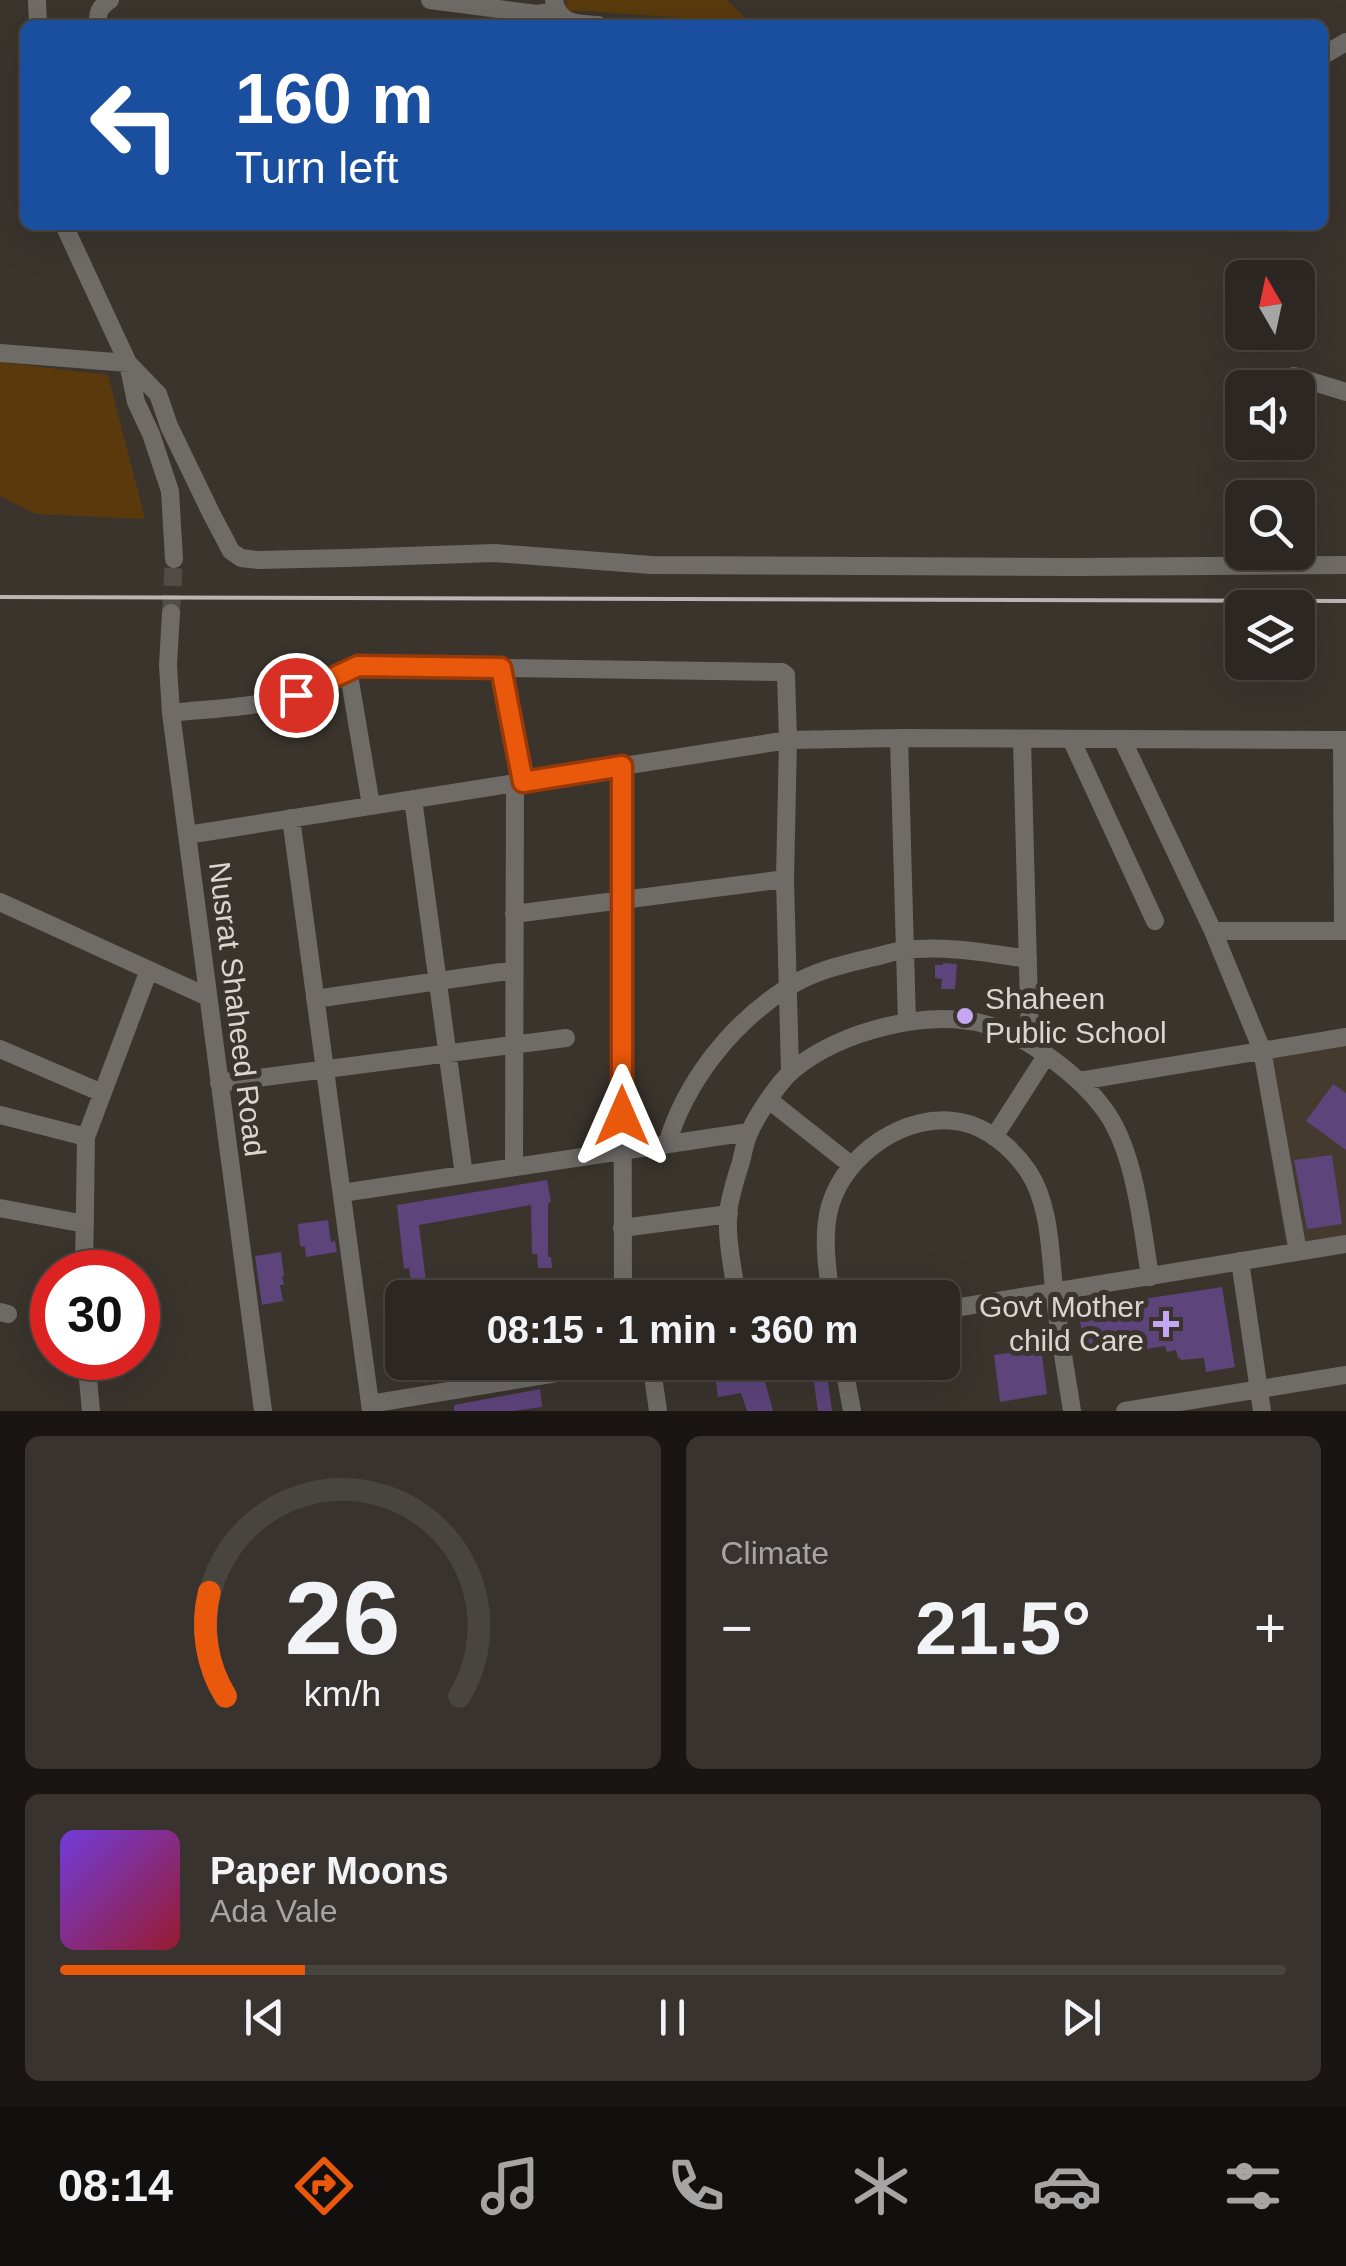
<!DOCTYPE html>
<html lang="en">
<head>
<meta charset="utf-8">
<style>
	:root { --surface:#2c2722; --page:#38332f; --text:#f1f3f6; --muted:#a6a5a5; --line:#484440; --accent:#ea580c }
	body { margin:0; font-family:Arial,sans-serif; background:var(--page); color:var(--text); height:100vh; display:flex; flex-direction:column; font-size:38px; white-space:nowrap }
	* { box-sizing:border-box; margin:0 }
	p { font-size:32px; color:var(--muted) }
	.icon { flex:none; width:55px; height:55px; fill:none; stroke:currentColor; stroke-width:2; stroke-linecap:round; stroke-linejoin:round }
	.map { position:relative; height:1411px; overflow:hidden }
	.side { display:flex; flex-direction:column; gap:25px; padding:25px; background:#181513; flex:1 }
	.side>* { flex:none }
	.guide { position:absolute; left:20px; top:20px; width:1308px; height:210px; border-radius:15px; box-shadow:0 10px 40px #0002,0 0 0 2px var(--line); background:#1a4fa0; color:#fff; overflow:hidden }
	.needle { width:65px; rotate:351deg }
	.tools { position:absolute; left:1225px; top:260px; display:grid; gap:20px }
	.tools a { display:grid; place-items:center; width:90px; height:90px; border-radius:15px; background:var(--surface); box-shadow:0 10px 40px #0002,0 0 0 2px var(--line); font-size:50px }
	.speed { position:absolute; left:30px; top:1250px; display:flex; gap:20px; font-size:50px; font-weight:700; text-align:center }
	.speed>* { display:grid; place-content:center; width:130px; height:130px; border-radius:50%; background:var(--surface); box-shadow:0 10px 40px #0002,0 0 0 2px var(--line); line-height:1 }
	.speed .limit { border:15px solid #d22; background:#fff; color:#111 }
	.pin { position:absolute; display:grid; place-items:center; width:85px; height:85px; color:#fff; margin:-42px; border:5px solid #fff; border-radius:50%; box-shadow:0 2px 10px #0007 }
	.me { position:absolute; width:110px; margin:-55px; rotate:0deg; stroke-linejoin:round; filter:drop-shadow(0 0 8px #0008) }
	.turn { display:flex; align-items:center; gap:35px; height:210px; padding:0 50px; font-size:45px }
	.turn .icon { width:130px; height:130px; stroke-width:2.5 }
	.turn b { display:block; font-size:70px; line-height:85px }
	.big { font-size:75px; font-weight:800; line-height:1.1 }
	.side .card { flex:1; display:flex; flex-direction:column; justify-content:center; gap:15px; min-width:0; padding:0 35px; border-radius:15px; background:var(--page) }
	.side .dial { align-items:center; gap:0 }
	.dial svg { height:260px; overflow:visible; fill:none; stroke:var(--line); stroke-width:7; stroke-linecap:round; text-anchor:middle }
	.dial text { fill:var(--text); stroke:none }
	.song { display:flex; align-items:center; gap:30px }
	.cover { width:120px; height:120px; border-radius:15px; background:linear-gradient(135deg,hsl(260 70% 55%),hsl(350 70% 35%)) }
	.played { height:10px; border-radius:5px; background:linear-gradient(90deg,var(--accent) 20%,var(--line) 20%) }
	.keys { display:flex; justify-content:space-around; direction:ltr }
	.heat { display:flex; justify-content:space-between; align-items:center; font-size:55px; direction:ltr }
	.side .tiles { flex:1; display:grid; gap:25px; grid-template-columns:1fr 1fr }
	.card:last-child { grid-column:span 2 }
	.trip { position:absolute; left:385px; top:1280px; width:575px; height:100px; border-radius:15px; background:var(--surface); box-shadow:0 10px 40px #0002,0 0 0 2px var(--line); font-weight:800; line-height:100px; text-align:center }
	.menu { display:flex; height:160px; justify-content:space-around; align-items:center; background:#12100e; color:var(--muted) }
	.menu .icon { width:70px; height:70px }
	.menu .active { color:var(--accent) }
	.menu b { font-size:45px; color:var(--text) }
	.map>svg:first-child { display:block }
</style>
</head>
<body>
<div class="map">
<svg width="1346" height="1411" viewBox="0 0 1346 1411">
	<rect width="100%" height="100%" fill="#3a342d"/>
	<path fill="#443a2d" d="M1346,1043V1237L1286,1246L1254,1059Z"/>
	<path fill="#5a3a0d" d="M567,0H727L749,22L565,10Z
		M0,362L108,375L145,519L36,514L0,496Z"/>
	<path fill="#5d447b" d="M943,963L957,964L955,989H941L942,979L935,978V965H943Z
		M1333,1084L1346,1093V1150L1306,1121Z
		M1332,1155L1342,1224L1307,1229L1294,1160Z
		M547,1180L551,1202L548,1203V1257H551L552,1268H538L537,1254H532L531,1205L419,1225L428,1298H413L409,1268L404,1269L397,1205Z
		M328,1220L331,1242L335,1241L337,1252L306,1257L305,1247L300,1246L298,1224Z
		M281,1252L284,1276H282L284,1285H280L283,1301L262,1305L255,1256Z
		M1222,1287L1235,1367L1206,1372L1204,1358L1182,1360L1178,1358L1176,1350L1167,1352L1165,1346L1115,1354L1114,1345L1093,1349L1084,1345L1078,1309Z
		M1041,1348L1047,1394L1000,1402L994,1355Z
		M421,1362H491V1369L438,1377L439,1380L423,1383Z
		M713,1362H791L792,1369L763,1374L773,1411H747L741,1393L718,1397Z
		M811,1362H825L832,1411H818Z
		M540,1389L542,1407L513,1411H454V1405Z"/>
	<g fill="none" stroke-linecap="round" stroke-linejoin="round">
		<path stroke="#524c46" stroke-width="18" stroke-dasharray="18 9" stroke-linecap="butt" d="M171,613L174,559"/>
		<path stroke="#6f6c68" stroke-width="18" d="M37,0L38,25
			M430,0L537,14L556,11
			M554,0C558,24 577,24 598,25
			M99,25C96,13 100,7 110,0
			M1322,56L1346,42
			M64,225L128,363L158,394L169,426L211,513L231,551L241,558L258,560L346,558L495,553L651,565L1078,567L1346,565
			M0,353L128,363L136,402L151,434L170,491L174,559
			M1294,376L1346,392
			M171,613L168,665L171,713L263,1411
			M501,667L523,782
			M348,669L371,805
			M171,713C207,709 246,708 282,699C313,691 339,668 371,666L782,672L786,675L788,740L785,879L790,1072
			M899,738L907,1022
			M1022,739L1030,1044
			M1071,739L1155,921
			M1122,739L1213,931L1262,1050L1298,1252
			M1342,740L1343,931
			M622,766L623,1298
			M413,799L464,1175
			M291,818L371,1411
			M187,835L788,740L899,738L1346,740
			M0,902L208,997
			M514,914L785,879
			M1213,931H1346
			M315,999L514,970
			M0,1049L102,1093
			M1079,1081L1346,1037
			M219,1083L566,1038
			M769,1100L851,1165
			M0,1115L86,1137
			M994,1137L1046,1056
			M667,1144C686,1081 731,1024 787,988C813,971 844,964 874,957C884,955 894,951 904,950C945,945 988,953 1028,959
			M514,1167L515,783
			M342,1193L749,1132
			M0,1208L85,1224
			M622,1228L729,1214
			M1240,1261L1262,1411
			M84,1272L86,1137L149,970
			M737,1298C733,1268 725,1236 729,1206C732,1191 736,1177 741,1162C743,1153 745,1142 749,1133C757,1115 778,1083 793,1070C840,1031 928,1008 988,1025C1027,1036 1080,1076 1104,1109C1135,1150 1142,1226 1150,1277
			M831,1298C827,1268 822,1235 830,1206C845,1154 906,1111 961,1122C988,1127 1013,1149 1028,1171C1050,1204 1050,1251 1054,1289C1058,1330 1066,1371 1072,1411
			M942,1310L1346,1244
			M0,1312L8,1314
			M86,1358L91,1411
			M651,1362L658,1411
			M843,1362L852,1411
			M370,1404L624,1362
			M1125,1411L1346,1375"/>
		<path stroke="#bab5b0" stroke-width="4" d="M0,597L1346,601"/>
	</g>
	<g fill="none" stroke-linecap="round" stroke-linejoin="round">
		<g stroke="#983908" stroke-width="25">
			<path id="route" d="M296,695L358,666L501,668L523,782L622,766V1116"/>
		</g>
		<use href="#route" stroke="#ea580c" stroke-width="18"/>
	</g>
	<g fill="#c5a6f0" stroke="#3a342d" stroke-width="4">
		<circle cx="965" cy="1016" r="10"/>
		<path d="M1161 1309h10v10h10v10h-10v10h-10v-10h-10v-10h10z"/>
	</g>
	<g text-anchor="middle" stroke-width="10" stroke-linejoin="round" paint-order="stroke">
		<g font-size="30" fill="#dad5d1" stroke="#3a342d" text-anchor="start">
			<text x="985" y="1009">Shaheen<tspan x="985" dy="34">Public School</tspan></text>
			<text x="1144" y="1317" text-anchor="end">Govt Mother<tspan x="1144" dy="34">child Care</tspan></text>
		</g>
		<g font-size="30" fill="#dad5d1" stroke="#3a342d">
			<text transform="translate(237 1009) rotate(83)" y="10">Nusrat Shaheed Road</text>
		</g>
	</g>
</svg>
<div class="tools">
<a><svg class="needle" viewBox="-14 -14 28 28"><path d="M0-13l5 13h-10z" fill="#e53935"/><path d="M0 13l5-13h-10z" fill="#a6a5a5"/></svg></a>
<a><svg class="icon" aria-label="sound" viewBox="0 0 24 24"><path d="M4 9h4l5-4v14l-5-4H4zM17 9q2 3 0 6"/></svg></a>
<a><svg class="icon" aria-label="search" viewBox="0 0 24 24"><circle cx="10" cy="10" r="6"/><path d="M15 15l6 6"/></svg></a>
<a><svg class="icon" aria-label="layers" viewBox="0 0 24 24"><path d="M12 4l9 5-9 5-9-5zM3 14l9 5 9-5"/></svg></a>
</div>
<div class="speed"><div class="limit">30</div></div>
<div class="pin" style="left:296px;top:695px;background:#d93025"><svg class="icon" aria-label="arrive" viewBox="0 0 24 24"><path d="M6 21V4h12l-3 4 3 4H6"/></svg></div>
<svg class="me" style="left:622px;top:1116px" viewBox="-20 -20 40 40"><path d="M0-17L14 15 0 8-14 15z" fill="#ea580c" stroke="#fff" stroke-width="4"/></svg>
<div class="trip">08:15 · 1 min · 360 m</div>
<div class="guide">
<div class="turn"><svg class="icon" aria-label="left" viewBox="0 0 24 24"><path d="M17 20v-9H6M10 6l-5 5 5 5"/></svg><div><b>160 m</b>Turn left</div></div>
</div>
</div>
<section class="side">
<div class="tiles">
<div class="card dial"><svg viewBox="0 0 100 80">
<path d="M14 69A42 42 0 1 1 86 69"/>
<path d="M14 69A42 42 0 0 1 9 37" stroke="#ea580c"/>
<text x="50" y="56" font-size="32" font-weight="700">26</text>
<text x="50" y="72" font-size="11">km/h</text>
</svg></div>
<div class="card"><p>Climate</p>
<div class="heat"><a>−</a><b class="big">21.5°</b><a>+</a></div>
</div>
<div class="card">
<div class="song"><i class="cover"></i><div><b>Paper Moons</b><p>Ada Vale</p></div></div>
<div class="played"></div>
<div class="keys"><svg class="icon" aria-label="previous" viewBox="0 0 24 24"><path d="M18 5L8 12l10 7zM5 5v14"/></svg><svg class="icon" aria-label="pause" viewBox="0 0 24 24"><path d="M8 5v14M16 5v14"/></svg><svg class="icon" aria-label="next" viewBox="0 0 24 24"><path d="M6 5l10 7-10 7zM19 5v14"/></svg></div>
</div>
</div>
</section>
<nav class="menu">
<b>08:14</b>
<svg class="icon active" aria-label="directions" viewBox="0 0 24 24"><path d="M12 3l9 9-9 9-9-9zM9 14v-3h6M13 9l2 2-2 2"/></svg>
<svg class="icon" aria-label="music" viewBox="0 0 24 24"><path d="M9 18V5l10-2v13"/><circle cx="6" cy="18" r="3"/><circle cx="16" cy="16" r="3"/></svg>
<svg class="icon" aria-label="phone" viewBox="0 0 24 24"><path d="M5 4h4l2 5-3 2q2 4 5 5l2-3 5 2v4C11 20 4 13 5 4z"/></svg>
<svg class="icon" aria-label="climate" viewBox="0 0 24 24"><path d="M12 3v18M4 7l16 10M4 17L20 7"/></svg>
<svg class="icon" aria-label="car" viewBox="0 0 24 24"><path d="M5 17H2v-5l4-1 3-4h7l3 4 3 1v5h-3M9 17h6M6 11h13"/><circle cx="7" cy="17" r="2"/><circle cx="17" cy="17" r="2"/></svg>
<svg class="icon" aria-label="filters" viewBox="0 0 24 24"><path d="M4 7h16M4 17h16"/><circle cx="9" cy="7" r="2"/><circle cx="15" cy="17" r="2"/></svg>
</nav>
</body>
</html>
